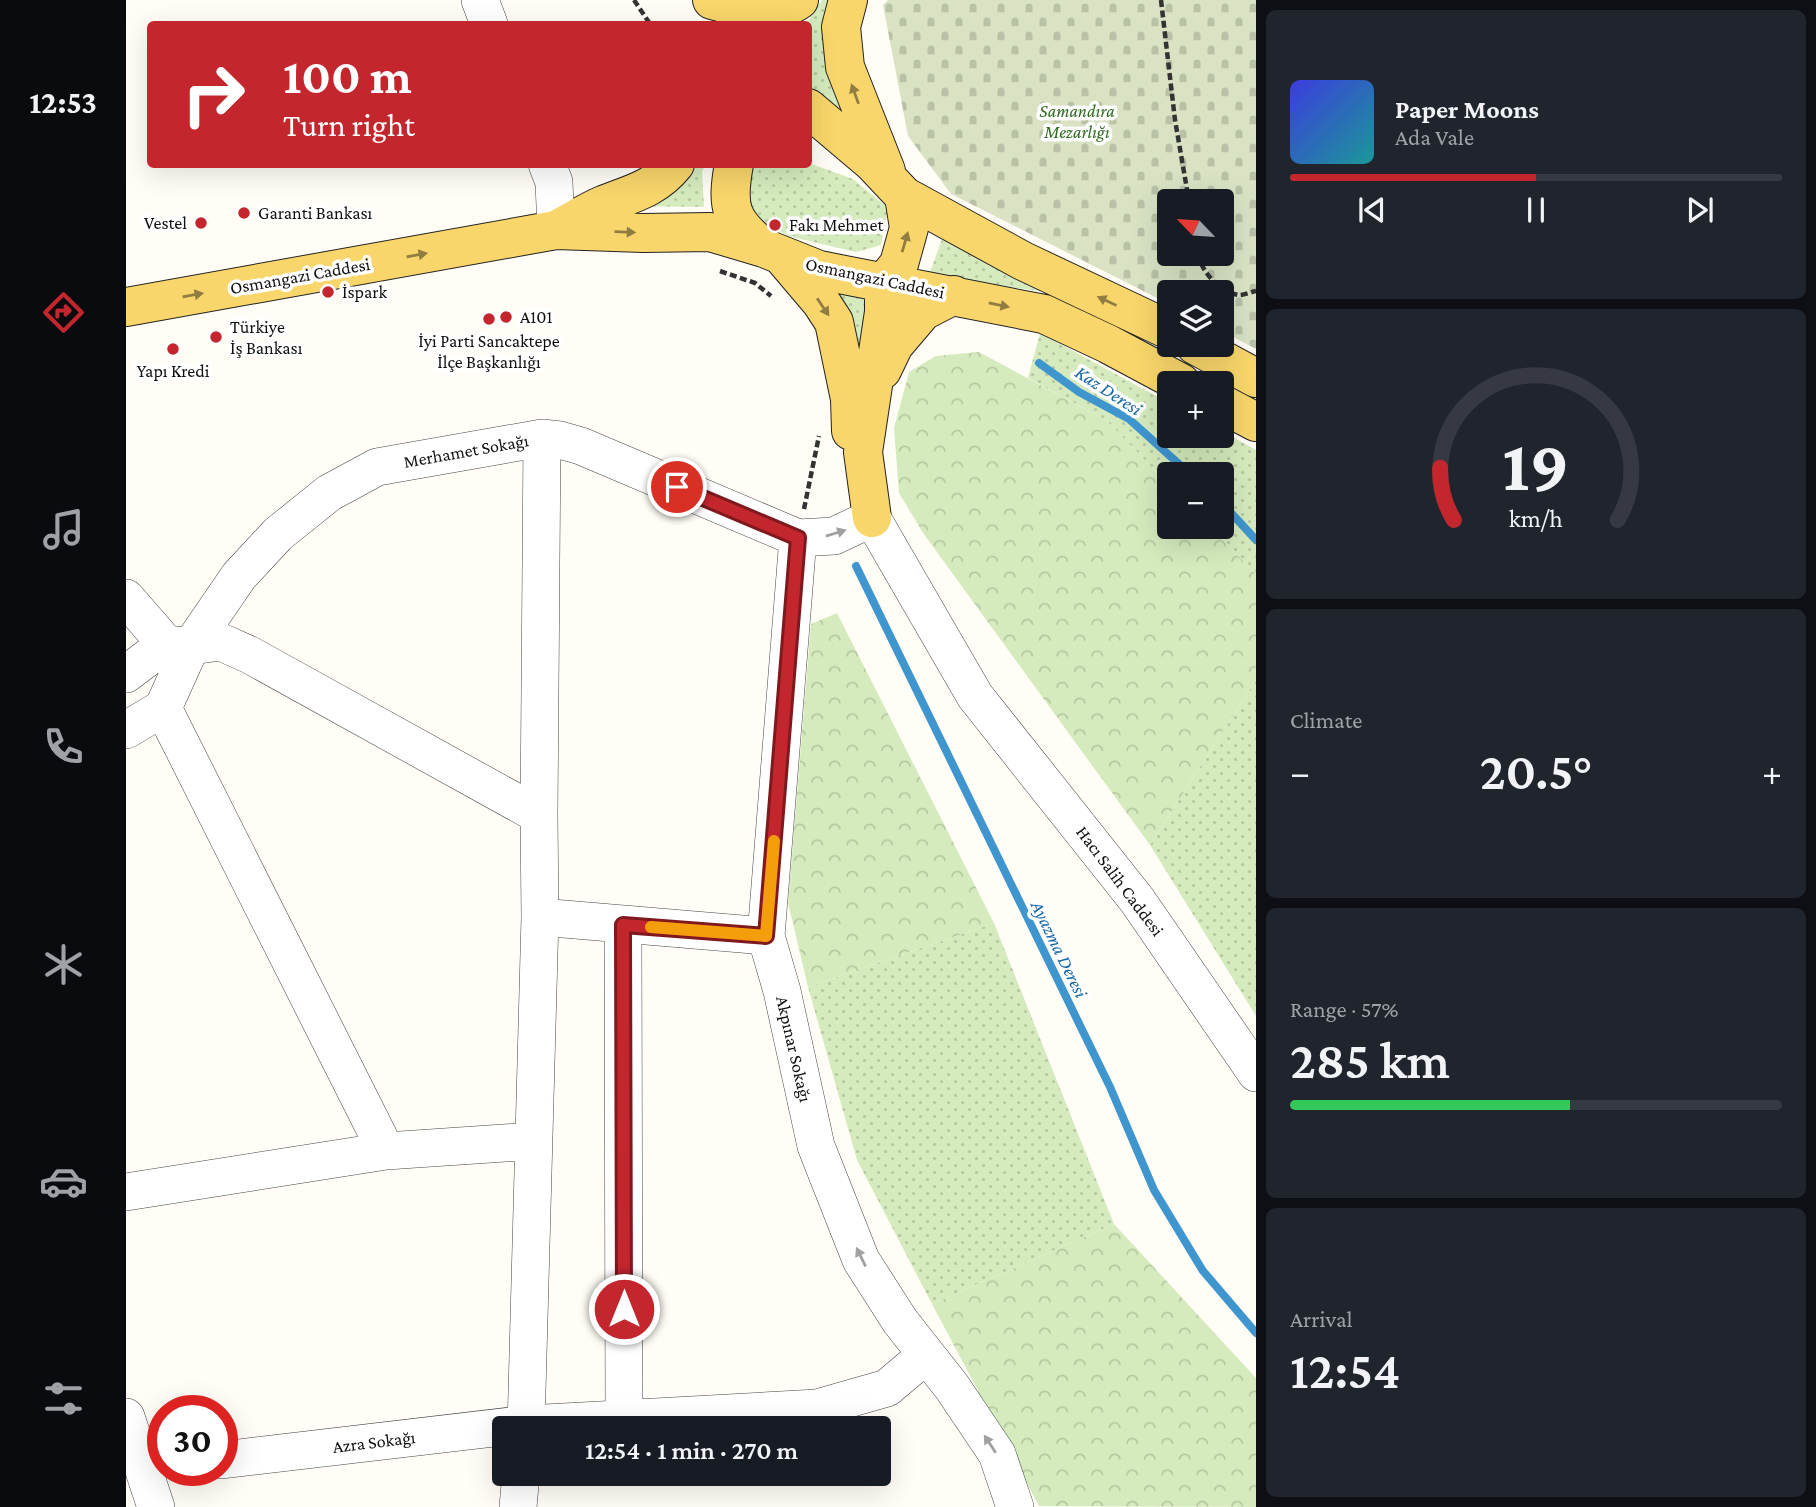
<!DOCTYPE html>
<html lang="en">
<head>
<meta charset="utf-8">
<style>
	:root { --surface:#171b24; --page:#20242c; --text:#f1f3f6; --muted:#9ea1a6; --line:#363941; --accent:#c4262e }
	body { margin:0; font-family:"Crimson Pro",serif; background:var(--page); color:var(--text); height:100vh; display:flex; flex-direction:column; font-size:26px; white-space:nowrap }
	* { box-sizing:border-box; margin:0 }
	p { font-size:23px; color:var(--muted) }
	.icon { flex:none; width:38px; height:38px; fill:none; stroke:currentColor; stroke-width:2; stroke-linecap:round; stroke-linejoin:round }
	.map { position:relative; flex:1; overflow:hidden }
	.details { display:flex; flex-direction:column; gap:10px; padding:10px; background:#0d0f14; width:560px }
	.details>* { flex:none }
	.top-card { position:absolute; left:21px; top:21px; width:665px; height:147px; border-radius:7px; box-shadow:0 7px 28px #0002; background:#c4262e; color:#fff; overflow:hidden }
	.needle { width:46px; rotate:295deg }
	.controls { position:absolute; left:1031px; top:189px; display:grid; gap:14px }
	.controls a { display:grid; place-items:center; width:77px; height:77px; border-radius:7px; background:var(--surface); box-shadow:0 7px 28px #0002; font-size:35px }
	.speed { position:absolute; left:21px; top:1395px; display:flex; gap:14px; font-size:35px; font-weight:700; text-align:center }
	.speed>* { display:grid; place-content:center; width:91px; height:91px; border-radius:50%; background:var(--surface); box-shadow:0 7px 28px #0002; line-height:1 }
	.speed .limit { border:10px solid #d22; background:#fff; color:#111 }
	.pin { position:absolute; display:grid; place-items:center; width:60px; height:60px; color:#fff; margin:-30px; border:4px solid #fff; border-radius:50%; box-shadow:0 2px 7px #0007 }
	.me { position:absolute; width:77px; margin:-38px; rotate:0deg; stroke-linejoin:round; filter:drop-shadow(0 0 5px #0008) }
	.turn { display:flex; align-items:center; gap:24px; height:147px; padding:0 21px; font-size:32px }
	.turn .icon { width:91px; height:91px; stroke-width:2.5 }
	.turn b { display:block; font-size:49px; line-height:60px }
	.big { font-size:52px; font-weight:600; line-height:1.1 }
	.details .card { flex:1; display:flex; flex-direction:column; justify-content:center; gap:10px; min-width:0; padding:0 24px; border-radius:10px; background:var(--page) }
	.details .dial { align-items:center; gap:0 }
	.dial svg { height:182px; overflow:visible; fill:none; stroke:var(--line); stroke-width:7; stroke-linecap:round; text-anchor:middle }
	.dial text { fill:var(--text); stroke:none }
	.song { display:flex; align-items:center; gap:21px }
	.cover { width:84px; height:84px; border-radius:10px; background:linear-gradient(135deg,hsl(240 70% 55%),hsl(180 70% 35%)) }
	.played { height:7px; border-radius:4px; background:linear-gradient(90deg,var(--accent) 50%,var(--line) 50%) }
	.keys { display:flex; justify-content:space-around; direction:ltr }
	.heat { display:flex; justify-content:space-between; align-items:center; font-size:38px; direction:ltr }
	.charge { height:10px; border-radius:5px; background:linear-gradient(90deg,#34c759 57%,var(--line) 0) }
	.trip { position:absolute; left:366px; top:1416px; width:399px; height:70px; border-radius:7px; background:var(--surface); box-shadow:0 7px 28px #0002; font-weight:600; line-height:70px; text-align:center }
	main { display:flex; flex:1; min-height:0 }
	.tab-bar { display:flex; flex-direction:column; width:126px; justify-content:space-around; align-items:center; background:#090b0e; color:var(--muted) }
	.tab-bar .icon { width:49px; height:49px }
	.tab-bar .selected { color:var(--accent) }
	.tab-bar b { font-size:32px; color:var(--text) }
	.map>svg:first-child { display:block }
</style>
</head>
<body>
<main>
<nav class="tab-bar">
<b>12:53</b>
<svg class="icon selected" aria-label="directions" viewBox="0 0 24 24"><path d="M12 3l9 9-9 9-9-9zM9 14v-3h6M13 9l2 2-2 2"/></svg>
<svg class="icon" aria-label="music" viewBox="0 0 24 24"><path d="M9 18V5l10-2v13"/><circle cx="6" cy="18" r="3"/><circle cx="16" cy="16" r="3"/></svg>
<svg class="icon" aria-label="phone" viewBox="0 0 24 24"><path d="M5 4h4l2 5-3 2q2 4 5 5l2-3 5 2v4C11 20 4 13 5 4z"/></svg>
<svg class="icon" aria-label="climate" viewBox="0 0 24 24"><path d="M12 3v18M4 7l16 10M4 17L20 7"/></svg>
<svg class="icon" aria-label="car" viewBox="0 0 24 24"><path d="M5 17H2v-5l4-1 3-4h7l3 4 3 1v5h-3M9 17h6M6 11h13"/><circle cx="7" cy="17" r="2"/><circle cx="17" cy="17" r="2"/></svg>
<svg class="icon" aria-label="filters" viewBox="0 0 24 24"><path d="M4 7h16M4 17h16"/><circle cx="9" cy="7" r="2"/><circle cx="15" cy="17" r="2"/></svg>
</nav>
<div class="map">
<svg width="1130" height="1507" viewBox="0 0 1130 1507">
	<defs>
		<pattern id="grass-dots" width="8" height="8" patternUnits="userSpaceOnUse" patternTransform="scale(1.75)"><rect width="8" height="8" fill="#d5ebbd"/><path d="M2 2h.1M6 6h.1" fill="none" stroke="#b6c8a1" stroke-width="1.8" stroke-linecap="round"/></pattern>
		<pattern id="cemetery-stones" width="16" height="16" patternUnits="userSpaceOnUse" patternTransform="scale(1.75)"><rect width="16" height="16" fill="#d9e3c4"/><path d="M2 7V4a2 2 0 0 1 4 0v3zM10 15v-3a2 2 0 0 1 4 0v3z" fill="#b9c2a7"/></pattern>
		<pattern id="park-crowns" width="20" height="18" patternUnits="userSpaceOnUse" patternTransform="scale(1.75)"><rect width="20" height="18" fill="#d5ebbd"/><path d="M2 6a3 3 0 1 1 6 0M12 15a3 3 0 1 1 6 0" fill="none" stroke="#b6c8a1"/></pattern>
	</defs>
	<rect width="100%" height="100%" fill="#fffdf5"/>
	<path fill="url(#grass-dots)" d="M696,0H705L725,121L683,86L682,24H680Z
		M683,163L727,179L762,208L755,245L730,252L666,237L632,222L613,203L624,165Z
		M560,165H580L576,171L578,207L490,206Z
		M819,231L920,292L803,275Z
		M685,279L744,297L735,447Z
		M914,333L1043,403V436H1096V431L1130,450V574L1084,527H1096V474H1043V485L981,421L902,378Z
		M1130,680V1016L1024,845Z
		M868,923L988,1224L806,1304L731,1160L682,987Z"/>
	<path fill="url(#cemetery-stones)" fill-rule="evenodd" d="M762,0H1130V349L1096,331V292H1043V304L825,194L782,136L757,5ZM1043,201H1096V254H1043Z"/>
	<path fill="url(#park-crowns)" d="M853,352L981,421L1043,485V527H1084L1130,574V680L1024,845L797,533L773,493L768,428L783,372L810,356Z
		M711,613L868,923L682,987L662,903L685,624Z
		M988,1224L1130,1378V1507L913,1506L806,1304Z"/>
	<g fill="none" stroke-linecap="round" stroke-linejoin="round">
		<path stroke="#3f96cf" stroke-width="8" d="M913,363L953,392L1003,419L1064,474
			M1096,503L1130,540
			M730,566L984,1087L1028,1190L1077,1271L1130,1333"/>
		<g stroke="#444" stroke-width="38">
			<path id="minor" d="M354,0L363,24
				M421,164L428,182L430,230
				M672,538L640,936L656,991L690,1146L735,1260L774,1321L826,1387L871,1454L889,1507
				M0,598L40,644
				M50,645L65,646L95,642L124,655L413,815L414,917L400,1428
				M0,674L40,644
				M37,708L260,1151
				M0,730L37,708L65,646L113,576L152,534L203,493L251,467L416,438L434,440L455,446L672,538L708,536L746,518L849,696L1011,900L1130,1073
				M413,815L416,438
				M414,917L640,936
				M497,925L498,1419
				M0,1192L260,1151L408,1141
				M0,1417L30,1507
				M96,1460L401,1424L691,1408L761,1388L800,1355
				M392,1507L395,1474"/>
		</g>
		<g stroke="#222" stroke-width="40">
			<path id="major" d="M586,0C611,7 650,17 673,0
				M722,0L715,27L719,67L760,171
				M682,108L747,163L778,196L897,261L1043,330
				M608,164C600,207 604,221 638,248
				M432,229C447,221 461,212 477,205C505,194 529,189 549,164
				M656,256L695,302L708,322L724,399L725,431
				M0,307L430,230L517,233L584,232L638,248L693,270L918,314L982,344L1055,383
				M1069,345L1130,378
				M756,370L768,345L797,311L828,295
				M1096,404L1130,422
				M746,518L737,452L758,312V283L773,264L783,228L778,196"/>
		</g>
		<path stroke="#333" stroke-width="4.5" stroke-dasharray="7 3.5" stroke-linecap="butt" d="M508,0L524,24
			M1035,0L1049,120L1063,201
			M1072,254C1075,271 1094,293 1113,295C1118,295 1125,292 1130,291
			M594,271L629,283L645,296
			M678,509L693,436"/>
		<use href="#minor" stroke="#fff" stroke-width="37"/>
		<use href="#major" stroke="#f9d66b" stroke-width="38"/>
	</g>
	<defs><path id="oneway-solid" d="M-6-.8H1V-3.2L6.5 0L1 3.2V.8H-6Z" transform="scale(1.75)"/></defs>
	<g fill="#917d42">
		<use href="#oneway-solid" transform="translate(729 94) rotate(-110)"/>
		<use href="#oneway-solid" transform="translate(499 232) rotate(2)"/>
		<use href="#oneway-solid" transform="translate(779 242) rotate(-74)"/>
		<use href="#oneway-solid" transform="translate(291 255) rotate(-10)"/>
		<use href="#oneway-solid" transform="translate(67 295) rotate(-10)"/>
		<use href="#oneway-solid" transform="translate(981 301) rotate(-155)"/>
		<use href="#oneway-solid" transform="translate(873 305) rotate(12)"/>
		<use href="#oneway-solid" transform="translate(697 307) rotate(56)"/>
	</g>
	<g fill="#a0a0a0">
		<use href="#oneway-solid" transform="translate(710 533) rotate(-17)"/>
		<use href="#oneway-solid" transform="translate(735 1257) rotate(-116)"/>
		<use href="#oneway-solid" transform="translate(864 1444) rotate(-123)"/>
	</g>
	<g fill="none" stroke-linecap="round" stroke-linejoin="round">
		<g stroke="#7f191e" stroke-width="18">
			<path id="route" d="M498,1309L497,925L640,936L672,538L551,487"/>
		</g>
		<use href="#route" stroke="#c4262e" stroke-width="12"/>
		<path stroke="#f59e0b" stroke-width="12" d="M525,927L640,936L648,841"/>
	</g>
	<g fill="#c4262e" stroke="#fff" stroke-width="2.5">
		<circle cx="118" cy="213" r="7"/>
		<circle cx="75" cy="223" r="7"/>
		<circle cx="649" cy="225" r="7"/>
		<circle cx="202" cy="292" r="7"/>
		<circle cx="380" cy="317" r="7"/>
		<circle cx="363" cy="319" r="7"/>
		<circle cx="90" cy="337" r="7"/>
		<circle cx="47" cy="349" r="7"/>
	</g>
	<g text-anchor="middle" stroke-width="7" stroke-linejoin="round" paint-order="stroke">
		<g font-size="18" font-style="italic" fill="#2f6b1f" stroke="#fff">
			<text x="951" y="117">Samandıra<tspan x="951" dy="21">Mezarlığı</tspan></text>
		</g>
		<g font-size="18" fill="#111" stroke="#fff" text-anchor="start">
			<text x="132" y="219">Garanti Bankası</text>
			<text x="61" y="229" text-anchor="end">Vestel</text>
			<text x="663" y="231">Fakı Mehmet</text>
			<text x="216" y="298">İspark</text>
			<text x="394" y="323">A101</text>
			<text x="104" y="333">Türkiye<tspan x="104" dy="21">İş Bankası</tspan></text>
			<text x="363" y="347" text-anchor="middle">İyi Parti Sancaktepe<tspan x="363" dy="21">İlçe Başkanlığı</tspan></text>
			<text x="47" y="377" text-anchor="middle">Yapı Kredi</text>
		</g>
		<g font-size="18" fill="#111" stroke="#fff">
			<text transform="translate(174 276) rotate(-10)" y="6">Osmangazi Caddesi</text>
			<text transform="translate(749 278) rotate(12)" y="6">Osmangazi Caddesi</text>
			<text transform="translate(340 451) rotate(-10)" y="6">Merhamet Sokağı</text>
			<text transform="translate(994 881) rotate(53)" y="6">Hacı Salih Caddesi</text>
			<text transform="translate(668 1049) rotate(77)" y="6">Akpınar Sokağı</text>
			<text transform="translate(248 1442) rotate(-7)" y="6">Azra Sokağı</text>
		</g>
		<g font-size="19" font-style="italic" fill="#1768a6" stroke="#fff">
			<text transform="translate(983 390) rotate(33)" y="7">Kaz Deresi</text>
			<text transform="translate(934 949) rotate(64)" y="7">Ayazma Deresi</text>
		</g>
	</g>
</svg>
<div class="controls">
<a><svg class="needle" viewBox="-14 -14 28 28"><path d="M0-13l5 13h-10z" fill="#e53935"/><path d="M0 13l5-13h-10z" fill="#9ea1a6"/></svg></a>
<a><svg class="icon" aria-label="layers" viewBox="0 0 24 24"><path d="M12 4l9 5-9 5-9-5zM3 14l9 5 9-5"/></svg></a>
<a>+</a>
<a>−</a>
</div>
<div class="speed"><div class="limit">30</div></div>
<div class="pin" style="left:551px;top:487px;background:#d93025"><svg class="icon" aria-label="arrive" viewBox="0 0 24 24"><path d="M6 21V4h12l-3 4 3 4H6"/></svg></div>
<svg class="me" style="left:498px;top:1309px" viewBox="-20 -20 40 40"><circle r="17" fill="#c4262e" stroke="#fff" stroke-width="3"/><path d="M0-11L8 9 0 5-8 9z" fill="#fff"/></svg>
<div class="trip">12:54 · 1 min · 270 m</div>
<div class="top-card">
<div class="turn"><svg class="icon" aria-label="right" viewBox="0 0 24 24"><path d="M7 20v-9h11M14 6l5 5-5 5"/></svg><div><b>100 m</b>Turn right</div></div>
</div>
</div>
<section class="details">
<div class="card">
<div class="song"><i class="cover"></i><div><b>Paper Moons</b><p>Ada Vale</p></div></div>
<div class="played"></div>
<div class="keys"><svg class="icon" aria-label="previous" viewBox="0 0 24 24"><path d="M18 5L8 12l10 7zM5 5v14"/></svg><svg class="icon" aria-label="pause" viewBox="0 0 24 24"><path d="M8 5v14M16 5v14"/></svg><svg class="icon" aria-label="next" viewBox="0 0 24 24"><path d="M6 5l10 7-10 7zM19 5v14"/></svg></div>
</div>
<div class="card dial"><svg viewBox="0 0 100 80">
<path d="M14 69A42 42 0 1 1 86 69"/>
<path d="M14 69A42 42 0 0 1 8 46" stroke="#c4262e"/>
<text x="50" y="56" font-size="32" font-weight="700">19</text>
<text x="50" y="72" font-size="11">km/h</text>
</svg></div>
<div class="card"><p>Climate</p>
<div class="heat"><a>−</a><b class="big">20.5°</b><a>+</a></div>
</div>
<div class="card"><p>Range · 57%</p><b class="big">285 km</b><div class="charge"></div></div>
<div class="card"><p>Arrival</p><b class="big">12:54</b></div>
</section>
</main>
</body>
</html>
